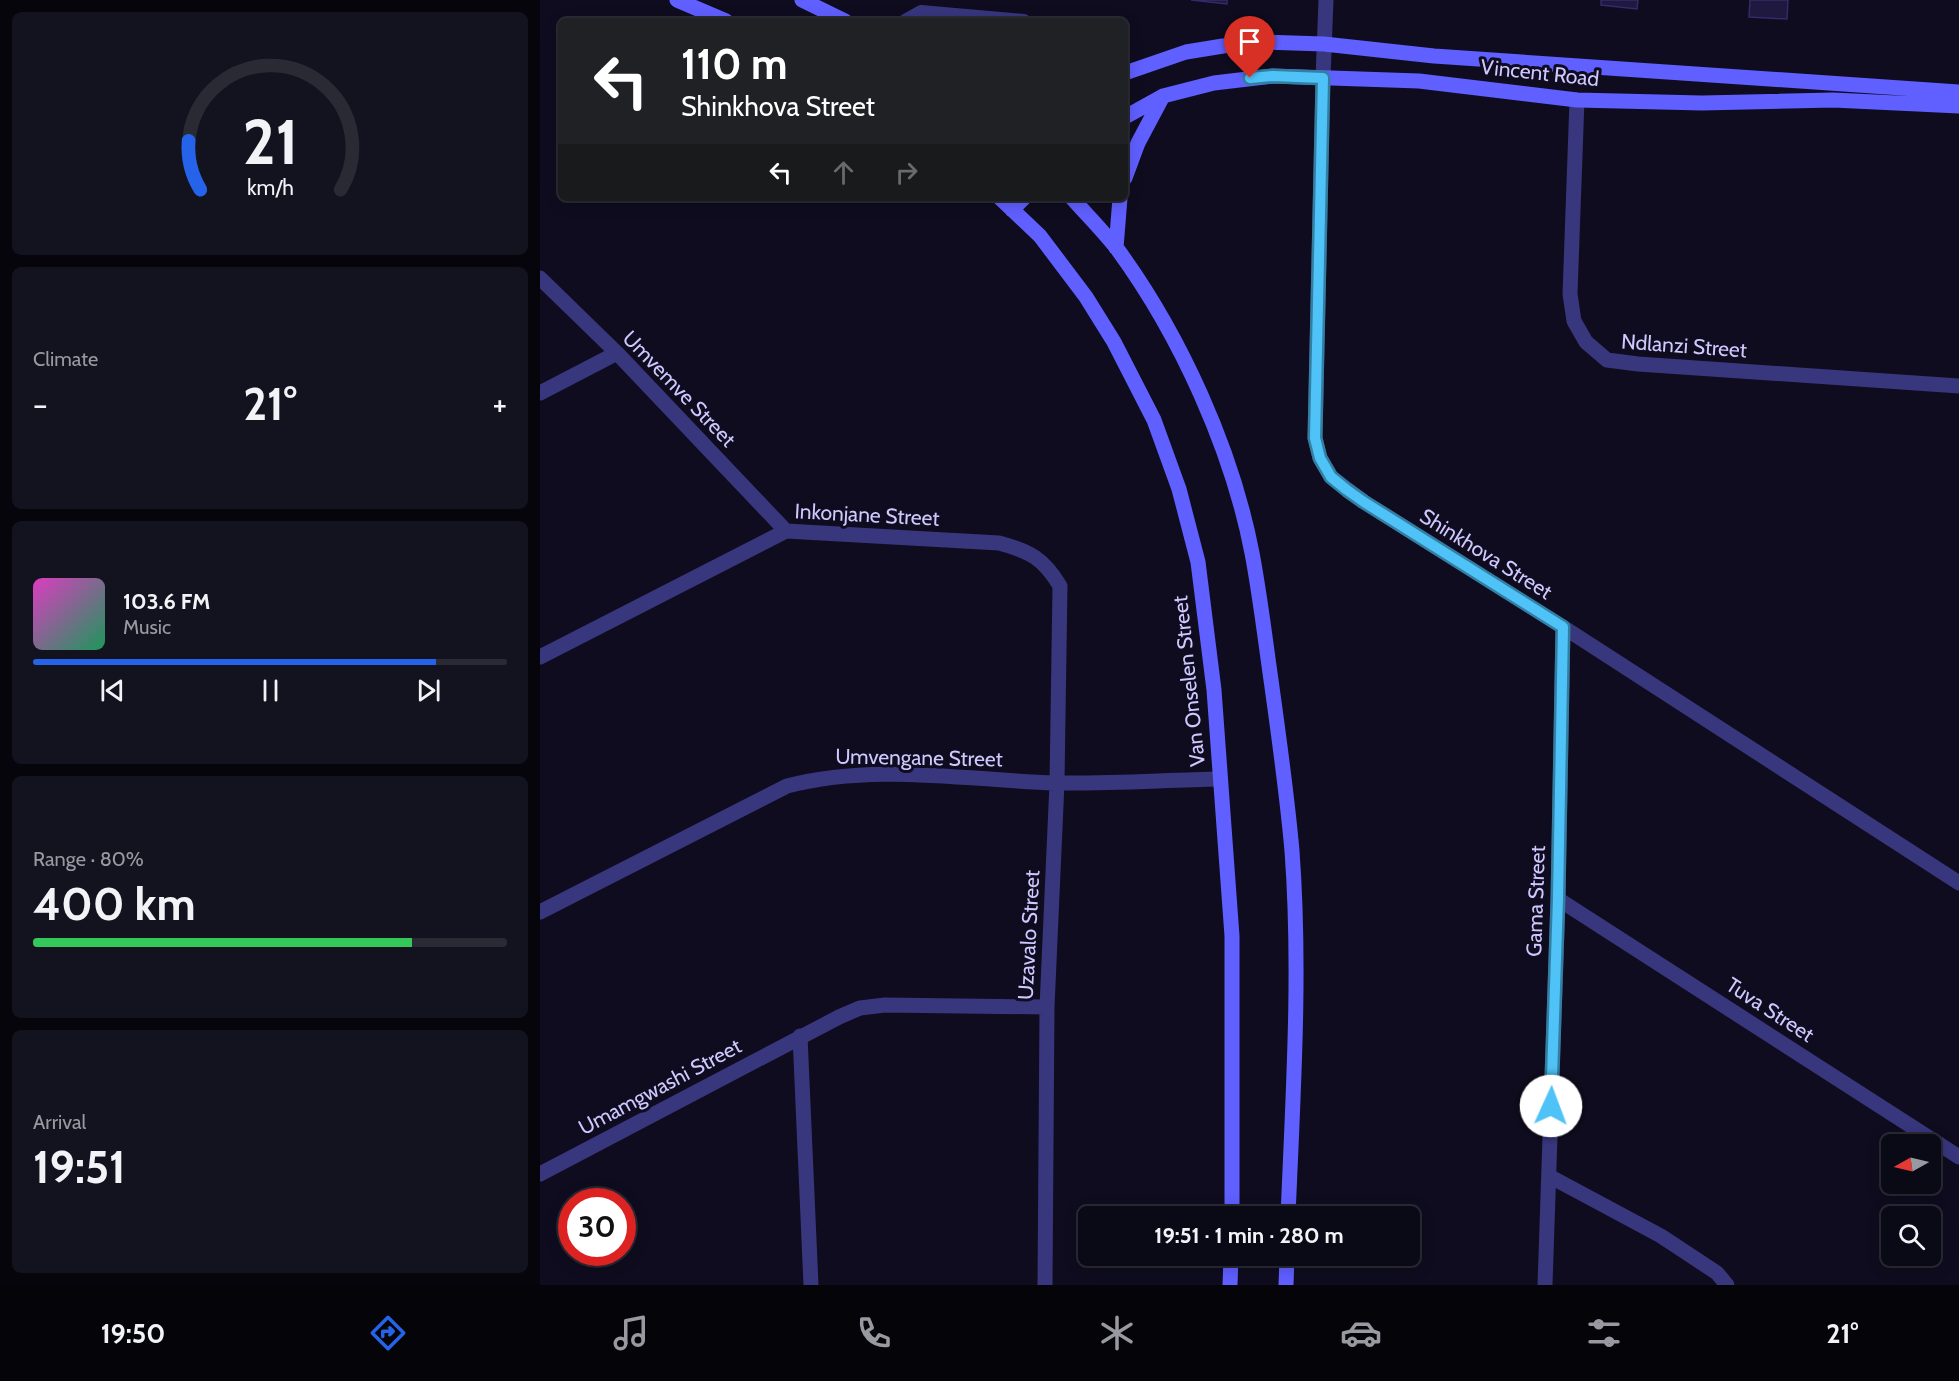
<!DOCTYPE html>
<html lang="en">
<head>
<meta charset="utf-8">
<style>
	:root { --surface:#0a0916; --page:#13121f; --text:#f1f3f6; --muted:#999aa1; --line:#2a2a35; --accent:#2563eb }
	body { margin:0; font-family:Cabin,sans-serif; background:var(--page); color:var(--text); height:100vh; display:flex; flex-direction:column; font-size:22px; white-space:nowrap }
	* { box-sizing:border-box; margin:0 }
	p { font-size:20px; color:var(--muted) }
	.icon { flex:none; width:33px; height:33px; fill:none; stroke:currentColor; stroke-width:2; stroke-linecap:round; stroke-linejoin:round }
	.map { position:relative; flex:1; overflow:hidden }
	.sheet { display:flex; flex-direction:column; gap:12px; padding:12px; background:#06050c; width:540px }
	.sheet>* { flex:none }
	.guide { position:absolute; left:18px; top:18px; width:570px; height:183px; border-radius:9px; box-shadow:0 3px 15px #0003,0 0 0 2px var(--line); background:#202124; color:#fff; overflow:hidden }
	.needle { width:39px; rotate:262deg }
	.tools { position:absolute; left:1341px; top:1134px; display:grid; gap:12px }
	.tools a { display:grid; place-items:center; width:60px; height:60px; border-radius:9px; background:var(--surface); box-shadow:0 3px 15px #0003,0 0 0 2px var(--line); font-size:30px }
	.speed { position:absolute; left:18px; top:1188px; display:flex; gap:12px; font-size:30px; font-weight:700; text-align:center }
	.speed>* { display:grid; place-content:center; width:78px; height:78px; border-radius:50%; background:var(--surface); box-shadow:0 3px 15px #0003,0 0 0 2px var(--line); line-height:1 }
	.speed .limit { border:9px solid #d22; background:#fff; color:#111 }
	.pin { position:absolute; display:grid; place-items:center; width:51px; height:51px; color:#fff; margin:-62px -26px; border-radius:50% 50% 50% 0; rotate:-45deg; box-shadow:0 0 6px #0007 }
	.pin .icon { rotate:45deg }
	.me { position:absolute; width:66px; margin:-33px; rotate:2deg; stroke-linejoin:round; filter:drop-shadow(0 0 4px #0008) }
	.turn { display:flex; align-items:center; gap:21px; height:126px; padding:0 24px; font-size:27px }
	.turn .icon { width:78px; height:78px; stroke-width:2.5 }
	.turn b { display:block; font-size:42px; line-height:51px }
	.lanes { display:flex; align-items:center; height:57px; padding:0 24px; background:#0003; justify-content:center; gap:30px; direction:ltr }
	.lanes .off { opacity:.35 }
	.big { font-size:45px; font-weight:800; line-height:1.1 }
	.sheet .tile { flex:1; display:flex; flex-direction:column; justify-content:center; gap:9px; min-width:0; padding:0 21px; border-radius:9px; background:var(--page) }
	.sheet .dial { align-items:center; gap:0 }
	.dial svg { height:156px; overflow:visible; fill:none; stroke:var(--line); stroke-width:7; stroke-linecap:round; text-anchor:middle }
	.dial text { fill:var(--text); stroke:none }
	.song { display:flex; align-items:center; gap:18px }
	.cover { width:72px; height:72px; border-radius:9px; background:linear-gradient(135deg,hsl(310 70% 55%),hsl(150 70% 35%)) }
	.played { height:6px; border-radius:3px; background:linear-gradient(90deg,var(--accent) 85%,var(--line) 85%) }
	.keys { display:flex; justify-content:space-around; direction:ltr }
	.heat { display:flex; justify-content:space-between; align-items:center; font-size:33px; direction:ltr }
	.charge { height:9px; border-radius:4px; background:linear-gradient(90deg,#34c759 80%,var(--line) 0) }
	.trip { position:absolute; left:538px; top:1206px; width:342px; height:60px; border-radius:9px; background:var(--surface); box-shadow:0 3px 15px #0003,0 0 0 2px var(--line); font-weight:800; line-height:60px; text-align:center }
	.dock { display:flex; height:96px; justify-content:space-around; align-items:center; background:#040409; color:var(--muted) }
	.dock .icon { width:42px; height:42px }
	.dock .selected { color:var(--accent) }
	.dock b { font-size:27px; color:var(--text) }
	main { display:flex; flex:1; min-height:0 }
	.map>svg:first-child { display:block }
</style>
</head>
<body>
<main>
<section class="sheet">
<div class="tile dial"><svg viewBox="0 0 100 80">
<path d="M14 69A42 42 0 1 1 86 69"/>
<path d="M14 69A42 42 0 0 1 8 44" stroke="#2563eb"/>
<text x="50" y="56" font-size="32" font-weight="700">21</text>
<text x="50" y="72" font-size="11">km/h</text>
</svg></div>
<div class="tile"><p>Climate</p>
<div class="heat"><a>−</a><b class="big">21°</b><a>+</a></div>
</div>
<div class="tile">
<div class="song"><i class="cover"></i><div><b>103.6 FM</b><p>Music</p></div></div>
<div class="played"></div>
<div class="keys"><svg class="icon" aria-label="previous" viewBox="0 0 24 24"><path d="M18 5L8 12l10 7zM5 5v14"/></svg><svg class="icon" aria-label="pause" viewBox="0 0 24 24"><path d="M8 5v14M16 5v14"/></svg><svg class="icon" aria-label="next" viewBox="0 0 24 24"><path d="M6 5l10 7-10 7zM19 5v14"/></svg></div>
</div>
<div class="tile"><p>Range · 80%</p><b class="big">400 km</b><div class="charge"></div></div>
<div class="tile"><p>Arrival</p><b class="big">19:51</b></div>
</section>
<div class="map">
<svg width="1419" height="1285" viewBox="0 0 1419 1285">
	<rect width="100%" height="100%" fill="#0e0c1e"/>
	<path fill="#1f183f" stroke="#352a6b" stroke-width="1.5" d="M651,0H687V4Z
		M1061,0H1098L1097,9L1061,5Z
		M1210,0H1248L1247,19L1209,17Z"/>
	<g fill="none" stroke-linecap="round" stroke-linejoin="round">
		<path stroke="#38367d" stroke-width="14" d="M365,21L381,12L484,21"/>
		<path stroke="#38367d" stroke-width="15" d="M783,78L775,438L780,458L791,477L824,502L1023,627L1419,883
			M1037,100L1030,294L1034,321L1046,342L1067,360L1098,364L1419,386
			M0,278L77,353L246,531
			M0,393L77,353
			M0,657L246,531L459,543C490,551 504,559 520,586L517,783L507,1007L505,1285
			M1018,899L1419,1157
			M0,912L247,786C334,763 427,780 515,783C570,784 625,780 680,779
			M260,1036L271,1285
			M0,1174L299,1017L320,1008L345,1005L507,1007
			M1009,1176L1121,1236L1177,1273L1187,1285
			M1005,1285L1018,899L1023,627"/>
		<path stroke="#38367d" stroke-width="15" d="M783,78L786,0"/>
		<path stroke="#605fff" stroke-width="15" d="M137,0L186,21
			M262,0L305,21
			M585,73L646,52L683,46L723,42L784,44L894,56L1419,92
			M585,117L623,96L674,83L733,76L879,81L1037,100L1162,103L1293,100L1419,106
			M585,178L598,143L623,96
			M460,198L500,236L546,297L574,342L614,420L639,489L658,562L674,690L692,936V1216
			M532,198C547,215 564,232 578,250C640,335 692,449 712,553C720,595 725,638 731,680C739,737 747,794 752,851C761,972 753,1095 748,1216
			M472,210L484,198
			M576,248L580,198
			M690,1285L691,1256
			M746,1285L747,1256"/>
	</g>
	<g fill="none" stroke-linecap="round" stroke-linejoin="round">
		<g stroke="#337fa1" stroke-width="15">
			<path id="route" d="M710,78L733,76L783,78L775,438L780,458L791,477L807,490L824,502L1023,627L1018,899L1011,1106"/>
		</g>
		<use href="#route" stroke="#4fc3f7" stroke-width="10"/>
	</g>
	<g text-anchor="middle" stroke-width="6" stroke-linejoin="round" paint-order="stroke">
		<g font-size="21" fill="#cec8ff" stroke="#0e0c1e">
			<text transform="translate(1000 73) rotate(6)" y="7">Vincent Road</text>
			<text transform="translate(1144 346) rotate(4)" y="7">Ndlanzi Street</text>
			<text transform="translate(139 389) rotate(46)" y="7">Umvemve Street</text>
			<text transform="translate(327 515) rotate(3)" y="7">Inkonjane Street</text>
			<text transform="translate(946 554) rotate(32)" y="7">Shinkhova Street</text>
			<text transform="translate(649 681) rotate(-96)" y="7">Van Onselen Street</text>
			<text transform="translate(379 758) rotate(1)" y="7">Umvengane Street</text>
			<text transform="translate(996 901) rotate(-88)" y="7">Gama Street</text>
			<text transform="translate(489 935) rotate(-87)" y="7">Uzavalo Street</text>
			<text transform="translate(1230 1010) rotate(33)" y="7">Tuva Street</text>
			<text transform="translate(120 1087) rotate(-28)" y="7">Umamgwashi Street</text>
		</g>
	</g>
</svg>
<div class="tools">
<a><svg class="needle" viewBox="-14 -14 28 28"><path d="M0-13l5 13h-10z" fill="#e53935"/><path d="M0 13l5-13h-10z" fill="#999aa1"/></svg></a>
<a><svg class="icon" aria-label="search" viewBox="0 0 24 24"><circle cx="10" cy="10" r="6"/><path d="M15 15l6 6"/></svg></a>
</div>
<div class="speed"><div class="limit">30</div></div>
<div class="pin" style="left:710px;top:78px;background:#d93025"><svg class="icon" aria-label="arrive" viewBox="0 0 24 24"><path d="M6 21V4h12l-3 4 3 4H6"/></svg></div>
<svg class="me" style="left:1011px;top:1106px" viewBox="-20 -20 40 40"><circle r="19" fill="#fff"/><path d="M0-13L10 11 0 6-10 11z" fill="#4fc3f7"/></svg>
<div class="trip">19:51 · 1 min · 280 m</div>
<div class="guide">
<div class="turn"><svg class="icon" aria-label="left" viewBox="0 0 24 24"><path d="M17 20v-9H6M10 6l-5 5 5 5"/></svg><div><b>110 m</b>Shinkhova Street</div></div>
<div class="lanes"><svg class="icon" aria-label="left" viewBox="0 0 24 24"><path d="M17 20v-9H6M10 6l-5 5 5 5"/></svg><svg class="icon off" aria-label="ahead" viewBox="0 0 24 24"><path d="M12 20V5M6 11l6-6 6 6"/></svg><svg class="icon off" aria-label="right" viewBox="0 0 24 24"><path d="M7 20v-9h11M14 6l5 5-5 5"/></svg></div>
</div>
</div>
</main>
<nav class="dock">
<b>19:50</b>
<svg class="icon selected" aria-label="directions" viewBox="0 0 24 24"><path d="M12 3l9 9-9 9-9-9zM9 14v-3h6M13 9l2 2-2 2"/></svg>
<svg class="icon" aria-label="music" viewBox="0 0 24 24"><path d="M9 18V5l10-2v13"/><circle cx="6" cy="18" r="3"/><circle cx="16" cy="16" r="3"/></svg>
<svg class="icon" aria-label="phone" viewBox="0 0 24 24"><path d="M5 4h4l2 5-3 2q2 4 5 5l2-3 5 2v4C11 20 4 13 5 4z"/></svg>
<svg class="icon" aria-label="climate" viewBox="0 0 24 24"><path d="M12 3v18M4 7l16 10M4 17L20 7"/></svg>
<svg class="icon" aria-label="car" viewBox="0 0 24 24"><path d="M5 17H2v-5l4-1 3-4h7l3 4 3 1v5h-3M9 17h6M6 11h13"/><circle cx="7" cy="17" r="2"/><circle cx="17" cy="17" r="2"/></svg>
<svg class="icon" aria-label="filters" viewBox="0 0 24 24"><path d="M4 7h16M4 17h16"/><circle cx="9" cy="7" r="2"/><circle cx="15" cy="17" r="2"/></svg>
<b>21°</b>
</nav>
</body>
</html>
